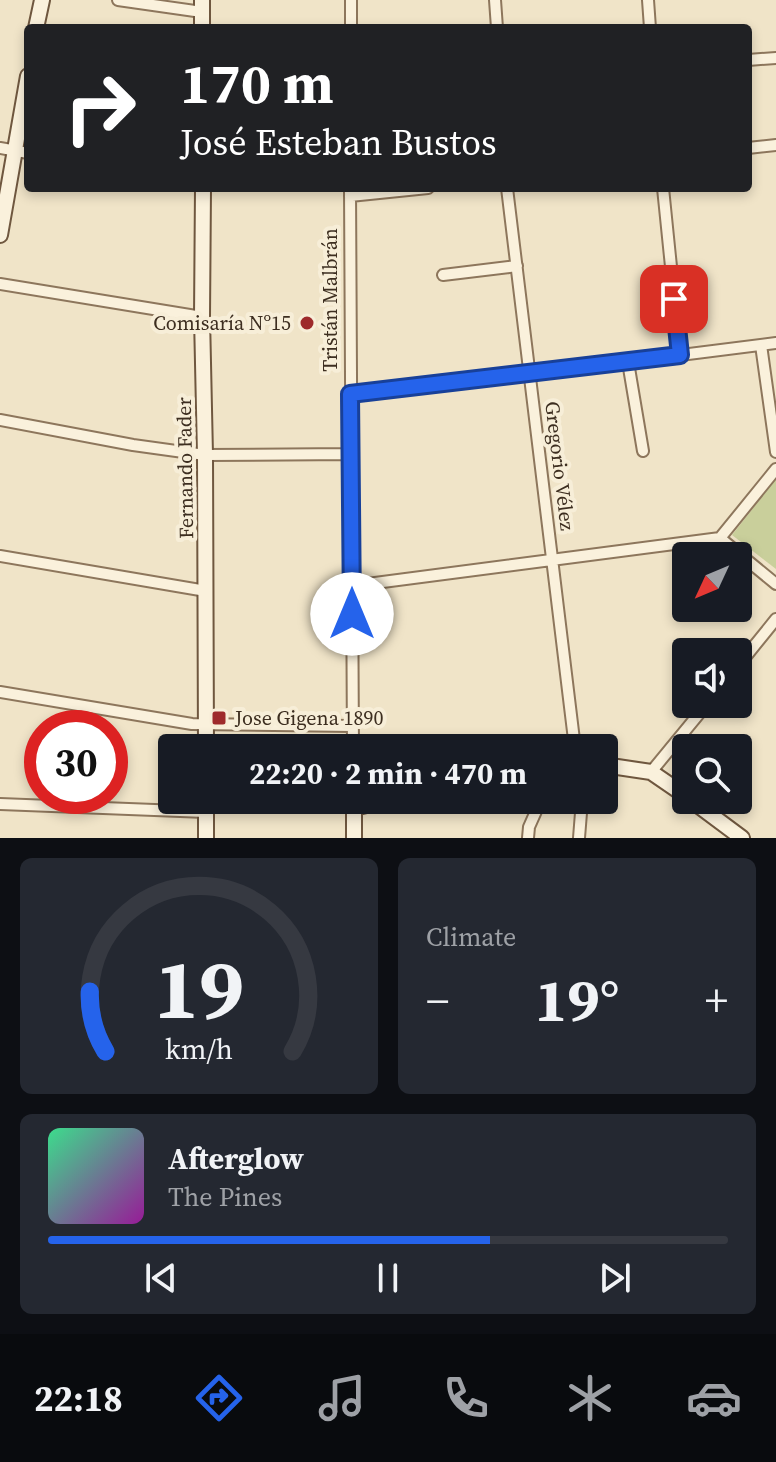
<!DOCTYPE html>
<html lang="en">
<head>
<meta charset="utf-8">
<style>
	:root { --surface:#171b24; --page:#242831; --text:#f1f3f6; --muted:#9ea1a6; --line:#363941; --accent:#2563eb }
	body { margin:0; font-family:"Source Serif 4",serif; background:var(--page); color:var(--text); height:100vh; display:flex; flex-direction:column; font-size:30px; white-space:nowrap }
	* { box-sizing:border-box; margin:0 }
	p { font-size:26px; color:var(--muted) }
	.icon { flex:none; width:44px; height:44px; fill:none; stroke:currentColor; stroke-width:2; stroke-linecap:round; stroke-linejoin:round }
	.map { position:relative; height:838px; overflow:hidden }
	.panel { display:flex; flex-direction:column; gap:20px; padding:20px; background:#0d0f14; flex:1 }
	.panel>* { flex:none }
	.hud { position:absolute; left:24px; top:24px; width:728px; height:168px; border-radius:8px; box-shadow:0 4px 12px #0003; background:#202124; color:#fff; overflow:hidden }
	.needle { width:52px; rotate:226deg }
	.buttons { position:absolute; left:672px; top:542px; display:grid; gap:16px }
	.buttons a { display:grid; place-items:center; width:80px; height:80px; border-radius:8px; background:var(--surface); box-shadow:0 4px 12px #0003; font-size:40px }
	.speed { position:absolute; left:24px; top:710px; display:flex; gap:16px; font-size:40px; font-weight:700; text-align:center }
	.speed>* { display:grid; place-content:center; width:104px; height:104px; border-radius:50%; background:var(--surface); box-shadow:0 4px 12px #0003; line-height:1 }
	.speed .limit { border:12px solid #d22; background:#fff; color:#111 }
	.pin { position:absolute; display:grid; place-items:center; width:68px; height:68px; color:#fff; margin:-34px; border-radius:16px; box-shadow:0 4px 12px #0006 }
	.me { position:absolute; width:88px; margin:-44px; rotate:0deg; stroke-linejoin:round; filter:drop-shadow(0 0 6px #0008) }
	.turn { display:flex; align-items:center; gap:28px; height:168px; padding:0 24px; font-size:36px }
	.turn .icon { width:104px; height:104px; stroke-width:2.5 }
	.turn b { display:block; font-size:56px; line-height:68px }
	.big { font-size:60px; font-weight:700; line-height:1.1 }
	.panel .tile { flex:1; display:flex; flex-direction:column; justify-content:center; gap:12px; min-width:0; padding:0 28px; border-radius:12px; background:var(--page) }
	.panel .dial { align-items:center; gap:0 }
	.dial svg { height:208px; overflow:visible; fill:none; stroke:var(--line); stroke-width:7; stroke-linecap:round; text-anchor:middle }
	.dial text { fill:var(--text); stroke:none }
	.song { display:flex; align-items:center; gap:24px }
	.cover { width:96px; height:96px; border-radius:12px; background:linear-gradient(135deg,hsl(150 70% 55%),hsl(300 70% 35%)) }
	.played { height:8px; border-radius:4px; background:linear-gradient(90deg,var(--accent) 65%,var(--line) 65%) }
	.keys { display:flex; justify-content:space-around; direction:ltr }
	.heat { display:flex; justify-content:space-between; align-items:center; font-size:44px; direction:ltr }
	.panel .tiles { flex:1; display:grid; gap:20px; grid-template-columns:1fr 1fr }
	.tile:last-child { grid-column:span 2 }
	.trip { position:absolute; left:158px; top:734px; width:460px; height:80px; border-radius:8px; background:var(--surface); box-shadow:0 4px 12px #0003; font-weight:700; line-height:80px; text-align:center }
	.dock { display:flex; height:128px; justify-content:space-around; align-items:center; background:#090b0e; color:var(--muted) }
	.dock .icon { width:56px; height:56px }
	.dock .on { color:var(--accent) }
	.dock b { font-size:36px; color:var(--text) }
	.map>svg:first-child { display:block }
</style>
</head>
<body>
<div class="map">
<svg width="776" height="838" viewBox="0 0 776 838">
	<rect width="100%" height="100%" fill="#f0e4c8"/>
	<path fill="#c9cf9b" d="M776,479V569L732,535Z"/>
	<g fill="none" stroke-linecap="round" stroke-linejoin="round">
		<g stroke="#8d765c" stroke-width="14">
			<path id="street" d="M118,0L202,12
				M495,0L497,28
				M648,0L650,28
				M351,28V0
				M748,60L776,58
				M0,148L28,153
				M748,148L776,145
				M350,188L353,748
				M507,188L575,748
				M663,188L680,355
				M350,196L428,188
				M443,275L517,266
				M0,284L202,317
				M761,345L776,452
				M628,362L643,451
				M350,394L530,374L776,343
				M0,420L133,445L205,455L351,454
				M720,538L776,584
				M0,556L206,591
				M352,586L720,538L776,469
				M738,666L776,619
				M0,692L192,724L352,726
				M651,772L707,704
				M0,804L206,812
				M528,838L529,827L541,800
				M579,838L582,800"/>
		</g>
		<g stroke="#6f573f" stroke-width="18">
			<path id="secondary" d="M202,0V28
				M36,28L42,0
				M203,188L202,317L205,455L206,748
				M0,235L28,76
				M604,765L651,772L686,796
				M206,800V838
				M691,800L742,838
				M354,838V808L387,800"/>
		</g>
		<use href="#street" stroke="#faf1dc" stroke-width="10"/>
		<use href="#secondary" stroke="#faf1dc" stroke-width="14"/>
	</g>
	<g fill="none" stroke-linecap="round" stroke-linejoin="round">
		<g stroke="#184099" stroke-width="20">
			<path id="route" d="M352,614L350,394L680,355L674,299"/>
		</g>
		<use href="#route" stroke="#2563eb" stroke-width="14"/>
	</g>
	<g fill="#9e2a2b" stroke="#f7eed8" stroke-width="3">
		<circle cx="307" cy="323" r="8"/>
		<rect x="211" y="710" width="16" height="16" rx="4"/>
	</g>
	<g text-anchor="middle" stroke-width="8" stroke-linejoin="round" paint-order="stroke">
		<g font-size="20" fill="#3d2e20" stroke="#f7eed8">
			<text transform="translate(330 300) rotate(-90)" y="7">Tristán Malbrán</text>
			<text transform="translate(560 466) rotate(83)" y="7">Gregorio Vélez</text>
			<text transform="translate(185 468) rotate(-91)" y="7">Fernando Fader</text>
		</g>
		<g font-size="20" fill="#3d2e20" stroke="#f7eed8" text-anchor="end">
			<text x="291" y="330">Comisaría Nº15</text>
			<text x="235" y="725" text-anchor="start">Jose Gigena 1890</text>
		</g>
	</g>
</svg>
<div class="buttons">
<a><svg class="needle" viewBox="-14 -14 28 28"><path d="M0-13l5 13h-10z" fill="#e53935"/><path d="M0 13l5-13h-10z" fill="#9ea1a6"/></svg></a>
<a><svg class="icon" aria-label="sound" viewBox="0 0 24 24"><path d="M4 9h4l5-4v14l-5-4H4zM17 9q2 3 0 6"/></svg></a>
<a><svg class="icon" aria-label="search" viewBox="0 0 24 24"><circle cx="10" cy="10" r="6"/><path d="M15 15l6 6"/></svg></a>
</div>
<div class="speed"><div class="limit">30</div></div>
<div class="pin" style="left:674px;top:299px;background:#d93025"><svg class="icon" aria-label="arrive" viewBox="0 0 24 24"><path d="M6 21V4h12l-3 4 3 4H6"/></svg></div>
<svg class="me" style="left:352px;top:614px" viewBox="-20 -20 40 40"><circle r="19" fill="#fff"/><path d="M0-13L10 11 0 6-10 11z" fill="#2563eb"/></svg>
<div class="trip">22:20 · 2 min · 470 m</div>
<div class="hud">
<div class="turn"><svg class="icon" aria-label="right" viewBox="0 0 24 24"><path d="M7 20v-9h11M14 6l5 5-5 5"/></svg><div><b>170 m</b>José Esteban Bustos</div></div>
</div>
</div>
<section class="panel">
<div class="tiles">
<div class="tile dial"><svg viewBox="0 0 100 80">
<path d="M14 69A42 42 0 1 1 86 69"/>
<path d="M14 69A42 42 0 0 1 8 46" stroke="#2563eb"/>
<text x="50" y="56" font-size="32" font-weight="700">19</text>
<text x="50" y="72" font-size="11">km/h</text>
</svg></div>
<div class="tile"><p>Climate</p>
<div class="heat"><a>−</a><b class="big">19°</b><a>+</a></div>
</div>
<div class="tile">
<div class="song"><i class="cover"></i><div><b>Afterglow</b><p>The Pines</p></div></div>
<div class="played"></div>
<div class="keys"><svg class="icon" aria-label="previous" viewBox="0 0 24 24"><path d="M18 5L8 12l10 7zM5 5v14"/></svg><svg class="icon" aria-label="pause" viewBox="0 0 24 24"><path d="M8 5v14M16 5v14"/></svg><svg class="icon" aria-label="next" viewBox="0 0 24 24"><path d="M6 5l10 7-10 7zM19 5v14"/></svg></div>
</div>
</div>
</section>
<nav class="dock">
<b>22:18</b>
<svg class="icon on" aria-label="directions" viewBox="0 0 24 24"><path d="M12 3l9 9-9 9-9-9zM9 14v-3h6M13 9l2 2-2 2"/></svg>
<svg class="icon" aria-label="music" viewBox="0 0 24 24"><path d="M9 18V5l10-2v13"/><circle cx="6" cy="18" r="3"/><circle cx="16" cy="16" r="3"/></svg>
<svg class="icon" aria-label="phone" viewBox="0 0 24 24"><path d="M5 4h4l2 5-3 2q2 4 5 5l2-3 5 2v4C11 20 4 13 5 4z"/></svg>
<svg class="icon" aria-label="climate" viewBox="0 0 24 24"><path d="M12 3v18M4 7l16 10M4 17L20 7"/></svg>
<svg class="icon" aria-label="car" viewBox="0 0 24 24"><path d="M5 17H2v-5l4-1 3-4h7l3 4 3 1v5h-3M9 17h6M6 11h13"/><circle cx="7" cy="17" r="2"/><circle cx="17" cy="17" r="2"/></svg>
</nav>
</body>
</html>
